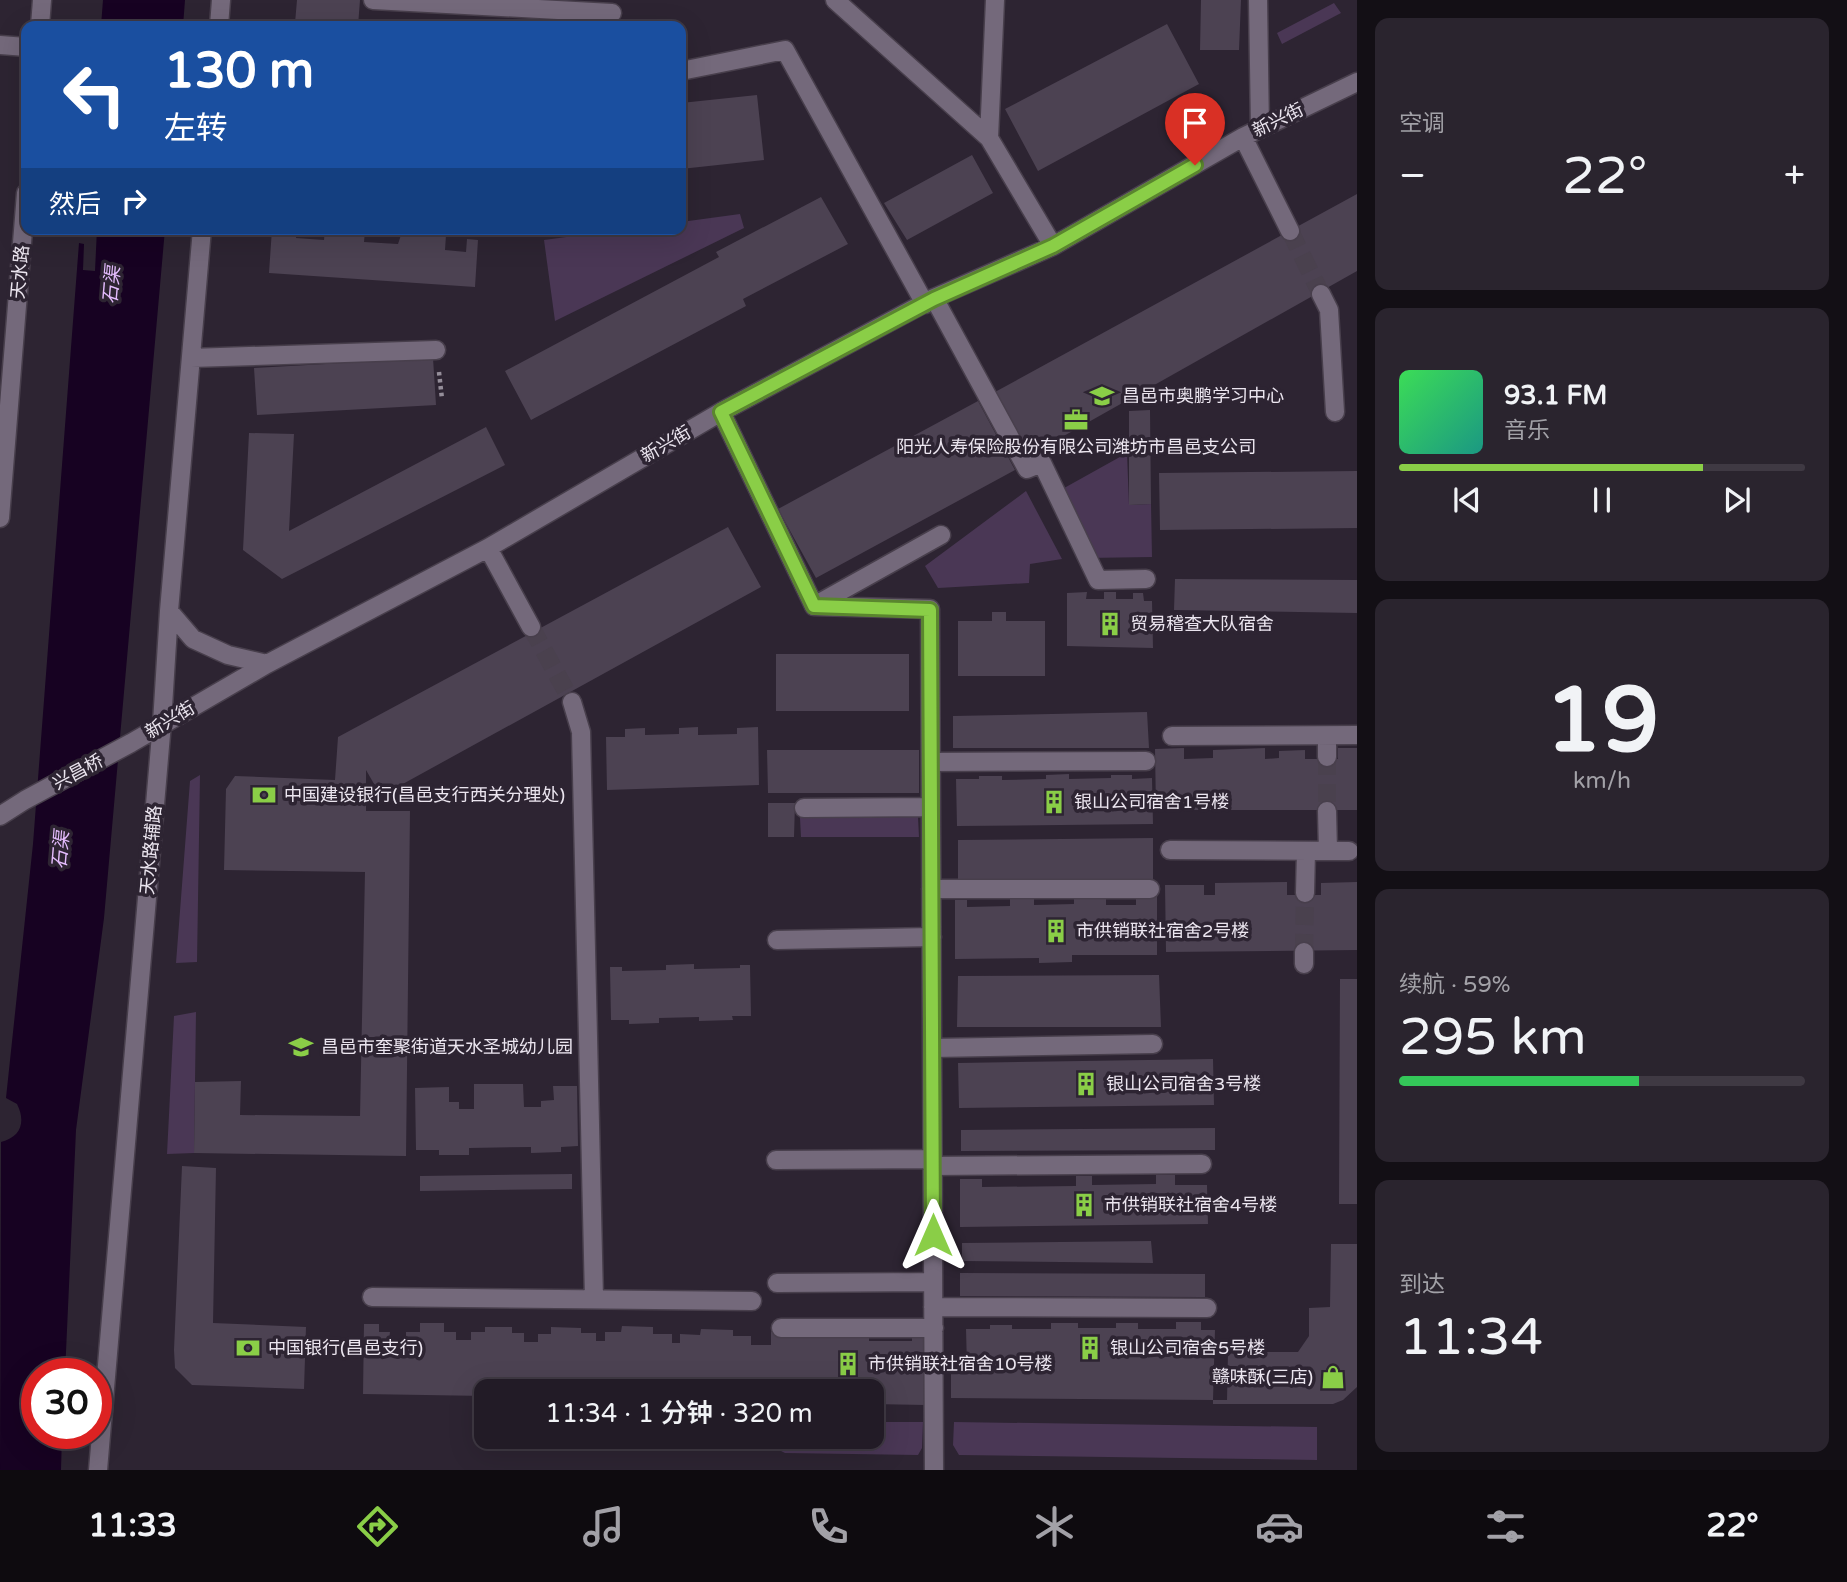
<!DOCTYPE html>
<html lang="zh">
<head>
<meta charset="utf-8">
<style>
	:root { --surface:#221b26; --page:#2a242e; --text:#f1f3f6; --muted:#a2a1a7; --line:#3f3943; --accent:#8ace47 }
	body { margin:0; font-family:"Varela Round","Noto Sans SC",sans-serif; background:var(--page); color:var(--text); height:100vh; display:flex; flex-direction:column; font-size:26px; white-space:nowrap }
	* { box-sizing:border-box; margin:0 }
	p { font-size:23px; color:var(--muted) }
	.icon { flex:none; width:38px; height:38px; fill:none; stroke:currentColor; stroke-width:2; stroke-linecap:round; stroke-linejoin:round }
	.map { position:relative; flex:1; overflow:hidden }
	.side { display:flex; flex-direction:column; gap:18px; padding:18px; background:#130f15; width:490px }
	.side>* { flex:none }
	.guide { position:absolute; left:21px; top:21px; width:665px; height:214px; border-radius:14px; box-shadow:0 7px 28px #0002,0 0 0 2px var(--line); background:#1a4fa0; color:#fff; overflow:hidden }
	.speed { position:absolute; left:21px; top:1358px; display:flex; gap:14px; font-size:35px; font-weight:700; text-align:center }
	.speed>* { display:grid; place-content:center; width:91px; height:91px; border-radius:50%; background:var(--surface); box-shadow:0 7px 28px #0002,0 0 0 2px var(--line); line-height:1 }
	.speed .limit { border:10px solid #d22; background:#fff; color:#111 }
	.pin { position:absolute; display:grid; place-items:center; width:60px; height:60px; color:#fff; margin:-72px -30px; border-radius:50% 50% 50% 0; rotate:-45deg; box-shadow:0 0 7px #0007 }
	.pin .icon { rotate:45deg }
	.me { position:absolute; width:77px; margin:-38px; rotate:0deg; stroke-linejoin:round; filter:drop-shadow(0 0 5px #0008) }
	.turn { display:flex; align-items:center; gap:24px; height:147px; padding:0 28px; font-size:32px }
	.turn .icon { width:91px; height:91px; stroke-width:2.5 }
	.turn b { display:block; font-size:49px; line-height:60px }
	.then { display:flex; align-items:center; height:66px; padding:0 28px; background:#0003; gap:14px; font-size:26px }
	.big { font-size:52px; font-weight:600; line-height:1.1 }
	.side .card { flex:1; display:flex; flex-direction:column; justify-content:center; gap:10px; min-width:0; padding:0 24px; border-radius:14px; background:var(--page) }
	.side .dial { align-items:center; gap:0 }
	.dial b { font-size:91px; line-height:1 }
	.song { display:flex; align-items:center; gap:21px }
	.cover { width:84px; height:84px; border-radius:10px; background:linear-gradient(135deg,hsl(130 70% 55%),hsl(170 70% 35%)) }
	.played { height:7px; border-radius:4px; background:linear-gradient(90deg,var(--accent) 75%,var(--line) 75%) }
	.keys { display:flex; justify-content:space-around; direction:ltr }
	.heat { display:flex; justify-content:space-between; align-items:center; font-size:38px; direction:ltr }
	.charge { height:10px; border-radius:5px; background:linear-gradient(90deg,#34c759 59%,var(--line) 0) }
	.trip { position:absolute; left:474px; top:1379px; width:410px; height:70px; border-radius:14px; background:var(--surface); box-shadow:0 7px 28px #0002,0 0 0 2px var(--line); font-weight:600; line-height:70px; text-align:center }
	.tabs { display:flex; height:112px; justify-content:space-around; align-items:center; background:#0e0b0f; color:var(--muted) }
	.tabs .icon { width:49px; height:49px }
	.tabs .selected { color:var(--accent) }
	.tabs b { font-size:32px; color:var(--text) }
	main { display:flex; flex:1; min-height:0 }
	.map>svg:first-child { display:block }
</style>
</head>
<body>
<main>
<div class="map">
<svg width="1357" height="1470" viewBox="0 0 1357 1470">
	<rect width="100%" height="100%" fill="#2d2432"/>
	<path fill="#4a3755" d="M1334,3L1341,13L1282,44L1277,33Z
		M740,214L744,228L555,321L544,240L626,229H681V222Z
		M1127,453L1129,505L1151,504L1152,557L1086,558L1057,492Z
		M1026,491L1062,559L1030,564L1029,583L938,588L925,566Z
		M200,775L197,962L176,963L190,781Z
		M918,817L919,837H801L800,818Z
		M196,1012L194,1153L167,1154L174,1016Z
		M872,1422H923L922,1448L918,1455L785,1453L765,1443L747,1441L746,1437H872Z
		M954,1422L1317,1427V1460L959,1455L953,1445Z"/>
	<path fill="#170222" d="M103,0H185L183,26H101Z
		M97,229H165L104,918L76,1130L65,1374H37V1433H62L61,1470H0L1,1142C21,1137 26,1122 17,1104L6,1098L33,844L79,243L84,244L83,270L95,271Z"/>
	<path fill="#4c4252" d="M297,0H360L358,26L295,23Z
		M1201,0H1241L1239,50H1200Z
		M1167,24L1199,84L1038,171L1005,109Z
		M757,95L764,160L681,169V103Z
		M972,155L993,193L907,240L884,203Z
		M1357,194V271L1030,455L995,392Z
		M821,197L848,244L743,299L746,306L531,420L505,371L719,257L716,252Z
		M272,229H297L296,238L324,240L325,229L365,231L364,242L398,244L402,232L446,235L445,250L466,252L467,239L478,240L475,287L269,273Z
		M433,358L436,405L257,415L254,368Z
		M978,401L1015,470L816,578L778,509Z
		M1150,410L1151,504L1129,505V411Z
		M486,427L505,465L282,579L243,550L249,433L294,434L289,531Z
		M1357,471V528L1160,530L1159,473Z
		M728,527L761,587L381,796L366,770V811H410L406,1156L194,1153L195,1082L241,1081L240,1115L360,1116L365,872L224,870L226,789L235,776L335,780L338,737Z
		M1175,579L1357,580V613L1174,610Z
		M1087,592L1086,599H1104V592H1116V599H1133V593H1143L1144,601H1152L1153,648L1067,646V593Z
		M992,612H1006V621H1045V676H958V621H992Z
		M776,654H909V711H776Z
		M1147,712L1149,748H953V716Z
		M698,727V735L737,734V728L758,727L759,785L607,790L606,737H625V729L645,728V735L679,734V728Z
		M1184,748V759L1213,758V750L1265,748V759L1279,758V751L1305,750V759H1338V748H1357V810H1156L1155,749Z
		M767,750H919V793H768Z
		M1069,774V779L1111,778V775H1132V779L1152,778L1153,824L957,826L956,779H979V776H1002V780L1046,779V775Z
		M768,803H795L794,837H768Z
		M1153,838V879H958V840Z
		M1287,882V895H1321V883L1357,882V950L1166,952L1165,885H1204V895H1215V883Z
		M1136,897H1157V955H1072V962L1039,963V958L955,959V900H967V907L1010,906V899L1034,898V905L1074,904V899L1106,898V905H1136Z
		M694,964V969L740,968V965H750L751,1016H732L733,1020L699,1021V1017L659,1018V1023L629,1024V1020H611L610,967H622V971L666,970V965Z
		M1159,975L1161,1027H957L958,976Z
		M1340,979H1357V1204H1339Z
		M1213,1059L1214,1105L959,1108L958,1063Z
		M474,1084H523L524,1107H541V1101L554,1100L553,1086H577L578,1146L561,1147V1152L531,1153V1147L469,1148V1155H439V1150H416L415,1088L449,1087V1102H459V1109H474Z
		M1215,1128V1150L961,1151V1130Z
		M182,1166L216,1168L213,1323L306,1327L304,1389L192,1385L175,1368L174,1350Z
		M572,1174V1189L420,1191V1176Z
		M1156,1175H1175V1185H1207L1208,1224L960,1227V1179H982V1187L1076,1186V1176H1092V1185L1156,1184Z
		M1151,1241L1153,1263L962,1261V1243Z
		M1331,1244H1357V1387L1343,1400L1333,1404H1213V1400H1227L1228,1352H1298L1309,1336V1308L1330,1307Z
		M960,1273L1205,1274V1297L960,1296Z
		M1176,1322H1201V1330H1215L1213,1400L951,1398V1366H967L966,1329H990V1325H1012V1329H1051V1323H1078V1328H1116V1323H1138V1329H1176Z
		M420,1323H444V1332H456V1340H471V1332H485V1327H512V1333H524V1342H538V1334H551V1327L581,1328V1333H596V1341H605V1332H621L622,1326L653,1327V1334H672V1343H680V1334L700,1335L701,1329L733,1330V1336H751V1345H771V1332H785V1338H834V1331H869V1341H912V1333L925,1332V1405L872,1404V1391H486V1396L363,1394L364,1324H379V1332H390L389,1340H406V1332H420Z"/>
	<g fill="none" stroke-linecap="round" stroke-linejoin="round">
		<path stroke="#4a414e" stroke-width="18" stroke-dasharray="18 9" stroke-linecap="butt" d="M1290,231L1321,294
			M531,627L572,702
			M1327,757V811
			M1304,952L1305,893"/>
		<g stroke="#483f4c" stroke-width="21">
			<path id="minor" d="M373,0L612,13
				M835,0L989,138L1053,246
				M1258,0L1260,129
				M40,26L42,0
				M219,26L221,0
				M0,45L26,47
				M681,71L785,50L925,304
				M1243,137L1290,231
				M989,138L995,0
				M1321,294L1329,310L1335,412
				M934,298L1027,469L1042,463L1098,580L1146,579
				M191,358L436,350
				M721,412L814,606L930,609L934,1470
				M0,518L26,193
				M488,548L531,627
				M814,606L941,535
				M169,611L193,639L228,655L267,664
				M572,702L581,732L594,1299
				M1172,736L1357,735
				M1327,736V757
				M931,762L1146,761
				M804,808L931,807
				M1327,811L1328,851
				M0,816L25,800L131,743L267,664L488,548L721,412L934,298L1053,246L1243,137L1357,82
				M1170,850L1349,851
				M931,889H1150
				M1305,893L1306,851
				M777,940L932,937
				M1304,952V964
				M932,1048L1153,1044
				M776,1160L932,1159
				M932,1166L1202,1164
				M777,1283L933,1282
				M372,1297L752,1301
				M933,1307L1207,1308
				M781,1328H934
				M98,1470L162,723L169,611L202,229"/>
		</g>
		<path stroke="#958e9a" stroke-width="4.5" stroke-dasharray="3.5 3.5" stroke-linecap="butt" d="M439,372L442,399"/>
		<use href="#minor" stroke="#74697b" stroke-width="18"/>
	</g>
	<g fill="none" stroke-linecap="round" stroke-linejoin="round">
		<g stroke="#5a862e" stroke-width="18">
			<path id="route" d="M933,1235L930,610L814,606L721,412L934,299L1053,246L1195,165"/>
		</g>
		<use href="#route" stroke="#8ace47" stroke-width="12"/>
	</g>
	<defs>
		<g id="school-bare" transform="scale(1.89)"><path d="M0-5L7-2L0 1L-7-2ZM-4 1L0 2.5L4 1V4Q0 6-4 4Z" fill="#8ace47" stroke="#2d2432" stroke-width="2.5" paint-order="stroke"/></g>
		<g id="office-bare" transform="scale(1.89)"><path d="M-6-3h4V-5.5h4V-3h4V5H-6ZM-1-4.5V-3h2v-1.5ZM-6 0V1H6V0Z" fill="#8ace47" stroke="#2d2432" stroke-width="2.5" paint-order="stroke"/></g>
		<g id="building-bare" transform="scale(1.89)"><path d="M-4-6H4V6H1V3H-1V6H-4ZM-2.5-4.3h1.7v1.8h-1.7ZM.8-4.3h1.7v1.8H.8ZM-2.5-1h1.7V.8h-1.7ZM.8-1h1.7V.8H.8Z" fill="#8ace47" stroke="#2d2432" stroke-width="2.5" paint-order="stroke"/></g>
		<g id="bank-bare" transform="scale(1.89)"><path d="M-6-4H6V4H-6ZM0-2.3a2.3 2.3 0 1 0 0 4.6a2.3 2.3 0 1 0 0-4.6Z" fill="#8ace47" stroke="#2d2432" stroke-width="2.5" paint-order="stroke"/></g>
		<g id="shop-bare" transform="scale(1.89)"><path d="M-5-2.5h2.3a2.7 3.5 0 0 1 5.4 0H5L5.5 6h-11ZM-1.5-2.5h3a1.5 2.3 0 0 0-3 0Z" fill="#8ace47" stroke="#2d2432" stroke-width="2.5" paint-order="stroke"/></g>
	</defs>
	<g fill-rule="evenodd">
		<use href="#school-bare" x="1102" y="396"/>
		<use href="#office-bare" x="1076" y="420"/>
		<use href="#building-bare" x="1110" y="624"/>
		<use href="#bank-bare" x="264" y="795"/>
		<use href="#building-bare" x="1054" y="802"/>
		<use href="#building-bare" x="1056" y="931"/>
		<use href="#school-bare" x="301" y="1047"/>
		<use href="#building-bare" x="1086" y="1084"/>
		<use href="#building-bare" x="1084" y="1205"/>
		<use href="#bank-bare" x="248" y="1348"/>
		<use href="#building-bare" x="1090" y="1348"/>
		<use href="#building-bare" x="848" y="1364"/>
		<use href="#shop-bare" x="1333" y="1377"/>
	</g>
	<g text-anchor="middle" stroke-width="7" stroke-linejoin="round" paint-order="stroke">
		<g font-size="18" fill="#ebe5ef" stroke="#2d2432">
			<text transform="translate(1278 120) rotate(-26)" y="6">新兴街</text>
			<text transform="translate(20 272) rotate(-85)" y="6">天水路</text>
			<text transform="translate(666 444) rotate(-30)" y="6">新兴街</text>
			<text transform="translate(170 720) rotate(-31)" y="6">新兴街</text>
			<text transform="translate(78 772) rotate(-28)" y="6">兴昌桥</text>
			<text transform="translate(151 850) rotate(-85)" y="6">天水路辅路</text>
		</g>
		<g font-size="18" fill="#ebe5ef" stroke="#2d2432" text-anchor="start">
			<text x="1122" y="402">昌邑市奥鹏学习中心</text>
			<text x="1076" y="453" text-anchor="middle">阳光人寿保险股份有限公司潍坊市昌邑支公司</text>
			<text x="1130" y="630">贸易稽查大队宿舍</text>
			<text x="284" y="801">中国建设银行(昌邑支行西关分理处)</text>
			<text x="1074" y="808">银山公司宿舍1号楼</text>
			<text x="1076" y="937">市供销联社宿舍2号楼</text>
			<text x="321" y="1053">昌邑市奎聚街道天水圣城幼儿园</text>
			<text x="1106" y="1090">银山公司宿舍3号楼</text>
			<text x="1104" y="1211">市供销联社宿舍4号楼</text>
			<text x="268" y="1354">中国银行(昌邑支行)</text>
			<text x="1110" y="1354">银山公司宿舍5号楼</text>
			<text x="868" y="1370">市供销联社宿舍10号楼</text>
			<text x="1313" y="1383" text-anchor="end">赣味酥(三店)</text>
		</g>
		<g font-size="19" font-style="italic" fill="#e4bcfd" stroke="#2d2432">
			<text transform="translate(111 285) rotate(-85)" y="7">石渠</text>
			<text transform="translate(60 850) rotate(-85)" y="7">石渠</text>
		</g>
	</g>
</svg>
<div class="speed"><div class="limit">30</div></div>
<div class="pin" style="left:1195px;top:165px;background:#d93025"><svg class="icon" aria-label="arrive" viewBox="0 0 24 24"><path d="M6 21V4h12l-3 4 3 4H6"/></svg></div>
<svg class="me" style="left:933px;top:1235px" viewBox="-20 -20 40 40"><path d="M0-17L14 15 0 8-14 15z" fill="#8ace47" stroke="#fff" stroke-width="4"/></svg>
<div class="trip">11:34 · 1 分钟 · 320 m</div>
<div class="guide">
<div class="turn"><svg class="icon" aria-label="left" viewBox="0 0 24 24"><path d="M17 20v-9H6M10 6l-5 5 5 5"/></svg><div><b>130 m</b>左转</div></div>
<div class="then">然后<svg class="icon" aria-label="right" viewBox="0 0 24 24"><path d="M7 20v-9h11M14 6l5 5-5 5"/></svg></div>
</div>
</div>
<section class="side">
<div class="card"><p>空调</p>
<div class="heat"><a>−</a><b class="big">22°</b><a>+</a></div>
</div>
<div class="card">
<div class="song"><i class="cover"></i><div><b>93.1 FM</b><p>音乐</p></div></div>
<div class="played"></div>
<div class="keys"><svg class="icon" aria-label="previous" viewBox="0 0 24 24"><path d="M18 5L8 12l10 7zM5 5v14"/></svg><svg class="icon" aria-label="pause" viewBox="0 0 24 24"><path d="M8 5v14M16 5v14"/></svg><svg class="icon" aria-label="next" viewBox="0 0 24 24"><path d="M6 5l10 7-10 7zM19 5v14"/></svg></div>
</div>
<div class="card dial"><b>19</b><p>km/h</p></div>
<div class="card"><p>续航 · 59%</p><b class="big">295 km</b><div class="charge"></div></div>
<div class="card"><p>到达</p><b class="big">11:34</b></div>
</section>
</main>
<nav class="tabs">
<b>11:33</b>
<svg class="icon selected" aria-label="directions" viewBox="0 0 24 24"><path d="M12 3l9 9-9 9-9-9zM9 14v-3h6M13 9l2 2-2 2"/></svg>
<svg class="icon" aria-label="music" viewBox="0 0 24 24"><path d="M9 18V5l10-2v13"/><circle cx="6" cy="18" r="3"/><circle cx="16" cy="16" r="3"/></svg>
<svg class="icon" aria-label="phone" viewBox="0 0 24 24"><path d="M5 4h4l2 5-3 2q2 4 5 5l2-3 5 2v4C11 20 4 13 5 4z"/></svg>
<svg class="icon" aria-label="climate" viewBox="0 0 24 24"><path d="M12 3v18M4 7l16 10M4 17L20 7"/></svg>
<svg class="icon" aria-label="car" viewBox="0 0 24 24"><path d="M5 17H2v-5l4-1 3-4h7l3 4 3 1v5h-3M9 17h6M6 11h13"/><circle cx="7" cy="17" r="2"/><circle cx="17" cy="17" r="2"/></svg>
<svg class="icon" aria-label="filters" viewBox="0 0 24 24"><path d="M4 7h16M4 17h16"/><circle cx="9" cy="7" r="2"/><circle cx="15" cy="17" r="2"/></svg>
<b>22°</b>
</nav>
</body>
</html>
